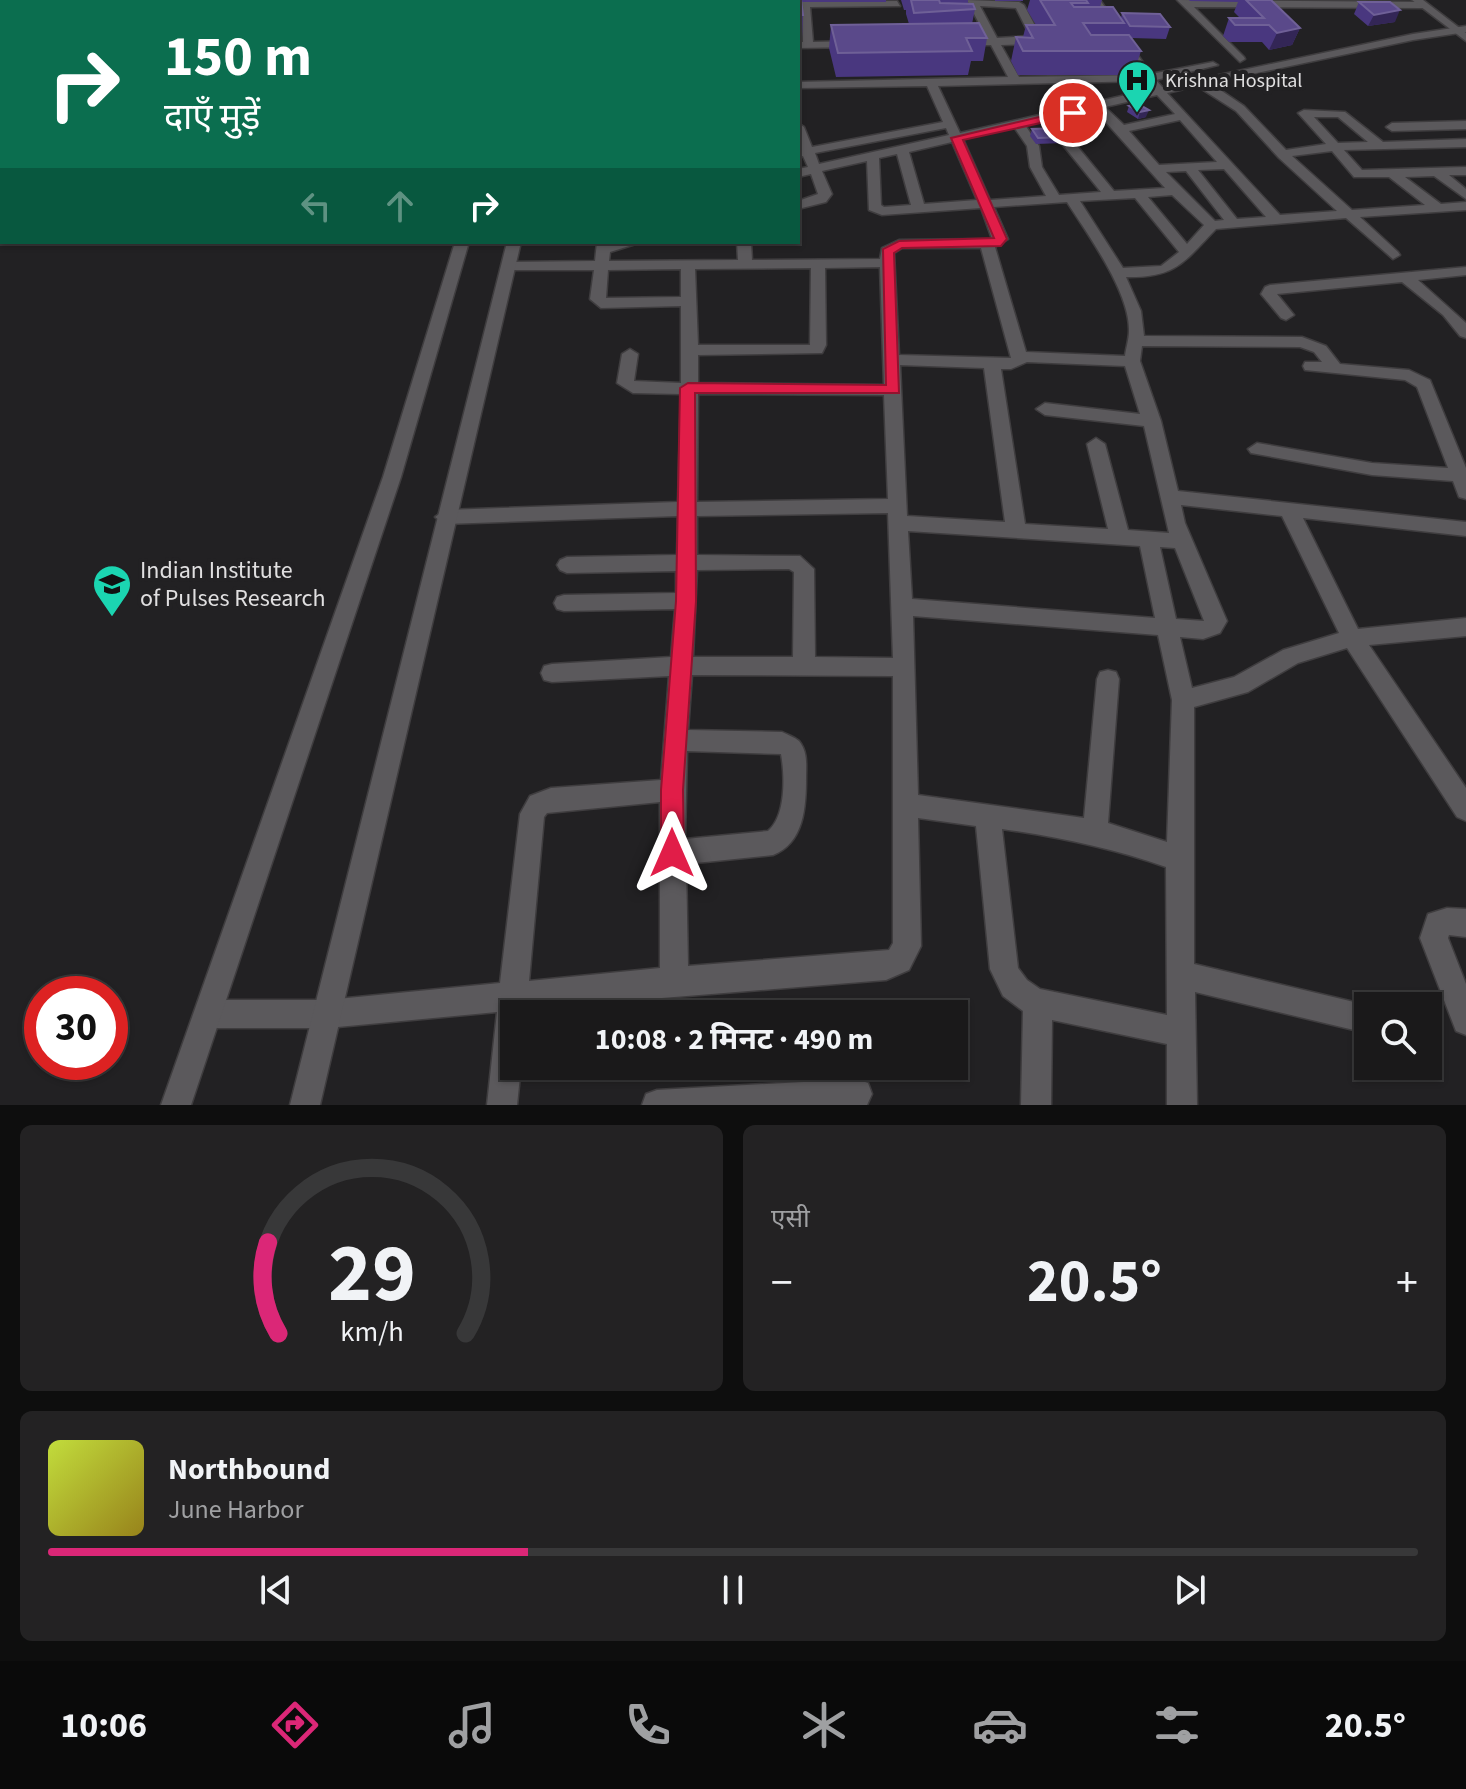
<!DOCTYPE html>
<html lang="hi">
<head>
<meta charset="utf-8">
<style>
	:root { --surface:#1a191a; --page:#232223; --text:#f1f3f6; --muted:#9fa0a2; --line:#383839; --accent:#db2777 }
	body { margin:0; font-family:"Source Sans 3","Noto Sans Devanagari",sans-serif; background:var(--page); color:var(--text); height:100vh; display:flex; flex-direction:column; font-size:30px; white-space:nowrap }
	* { box-sizing:border-box; margin:0 }
	p { font-size:26px; color:var(--muted) }
	.icon { flex:none; width:44px; height:44px; fill:none; stroke:currentColor; stroke-width:2; stroke-linecap:round; stroke-linejoin:round }
	.map { position:relative; height:1105px; overflow:hidden }
	.panel { display:flex; flex-direction:column; gap:20px; padding:20px; background:#0e0e0e; flex:1 }
	.panel>* { flex:none }
	.hud { position:absolute; left:0px; top:0px; width:800px; height:244px; box-shadow:0 2px 6px #0004,0 0 0 2px var(--line); background:#0b6e4f; color:#fff; overflow:hidden }
	.tools { position:absolute; left:1354px; top:992px; display:grid; gap:16px }
	.tools a { display:grid; place-items:center; width:88px; height:88px; border-radius:0px; background:var(--surface); box-shadow:0 2px 6px #0004,0 0 0 2px var(--line); font-size:40px }
	.speed { position:absolute; left:24px; top:976px; display:flex; gap:16px; font-size:40px; font-weight:700; text-align:center }
	.speed>* { display:grid; place-content:center; width:104px; height:104px; border-radius:50%; background:var(--surface); box-shadow:0 2px 6px #0004,0 0 0 2px var(--line); line-height:1 }
	.speed .limit { border:12px solid #d22; background:#fff; color:#111 }
	.pin { position:absolute; display:grid; place-items:center; width:68px; height:68px; color:#fff; margin:-34px; border:4px solid #fff; border-radius:50%; box-shadow:0 2px 8px #0007 }
	.me { position:absolute; width:88px; margin:-44px; rotate:0deg; stroke-linejoin:round; filter:drop-shadow(0 0 6px #0008) }
	.turn { display:flex; align-items:center; gap:28px; height:168px; padding:0 32px; font-size:36px }
	.turn .icon { width:104px; height:104px; stroke-width:2.5 }
	.turn b { display:block; font-size:56px; line-height:68px }
	.lanes { display:flex; align-items:center; height:76px; padding:0 32px; background:#0003; justify-content:center; gap:40px; direction:ltr }
	.lanes .off { opacity:.35 }
	.big { font-size:60px; font-weight:700; line-height:1.1 }
	.panel .tile { flex:1; display:flex; flex-direction:column; justify-content:center; gap:12px; min-width:0; padding:0 28px; border-radius:12px; background:var(--page) }
	.panel .dial { align-items:center; gap:0 }
	.dial svg { height:208px; overflow:visible; fill:none; stroke:var(--line); stroke-width:7; stroke-linecap:round; text-anchor:middle }
	.dial text { fill:var(--text); stroke:none }
	.song { display:flex; align-items:center; gap:24px }
	.cover { width:96px; height:96px; border-radius:12px; background:linear-gradient(135deg,hsl(70 70% 55%),hsl(50 70% 35%)) }
	.played { height:8px; border-radius:4px; background:linear-gradient(90deg,var(--accent) 35%,var(--line) 35%) }
	.keys { display:flex; justify-content:space-around; direction:ltr }
	.heat { display:flex; justify-content:space-between; align-items:center; font-size:44px; direction:ltr }
	.panel .tiles { flex:1; display:grid; gap:20px; grid-template-columns:1fr 1fr }
	.tile:last-child { grid-column:span 2 }
	.trip { position:absolute; left:500px; top:1000px; width:468px; height:80px; border-radius:0px; background:var(--surface); box-shadow:0 2px 6px #0004,0 0 0 2px var(--line); font-weight:700; line-height:80px; text-align:center }
	.tab-bar { display:flex; height:128px; justify-content:space-around; align-items:center; background:#0a0a0a; color:var(--muted) }
	.tab-bar .icon { width:56px; height:56px }
	.tab-bar .selected { color:var(--accent) }
	.tab-bar b { font-size:36px; color:var(--text) }
	.map>svg:first-child { display:block }
</style>
</head>
<body>
<div class="map">
<svg width="1466" height="1105" viewBox="0 0 1466 1105">
	<rect width="100%" height="100%" fill="#222123"/>
	<g fill="none" stroke-linecap="round" stroke-linejoin="round">
		<g stroke="#3f3d3f" stroke-width="3">
			<path id="minor" d="M325,0H335L324,2Z
				M720,0H730V2H720Z
				M967,0L1019,2L1024,5L1041,37L1029,44L1001,45L1019,77L1140,75L1090,0H1100L1151,74L1213,62L1218,65L1156,80L1162,87L1189,81L1194,77L1200,79L1413,34L1466,26V32L1413,40L1210,83L1244,106L1286,150L1326,144L1298,113L1304,110L1345,112L1383,142L1466,139V147L1344,150L1362,170L1466,167V175H1449L1466,189V199L1434,176L1405,177L1441,204L1466,202V210L1360,217L1398,252L1400,255L1393,259L1346,218L1216,229C1184,262 1176,278 1126,277L1141,311L1144,336L1302,337L1326,346L1340,364L1409,370L1430,380L1466,468V499L1459,497L1453,481L1372,475L1251,453L1248,449L1257,443L1372,463L1448,468L1417,387L1405,380L1305,370L1303,366L1305,362H1322L1314,352L1300,347L1142,346L1140,361L1161,421L1178,491L1466,522V536L1303,518L1358,629L1466,618V636L1369,645L1466,788V821L1457,817L1347,648L1298,663L1248,692L1194,707V964L1354,1002L1364,1006L1368,1015L1364,1026L1354,1030L1195,992L1197,1105H1167V1044L1052,1020L1051,1105H1021L1023,1011L1003,996L990,969L976,826L918,818L921,946L909,970L886,980L526,1009V1014H514V1066H521L517,1105H487L497,1012L327,1028H208L198,1024L194,1014L198,1004L208,1000H327L500,983L520,814L530,796L551,788L661,780L669,676L552,682L544,680L541,673L544,666L552,664L671,657L675,609L564,611L557,609L554,603L557,597L564,595L676,593V571L567,573L560,570L557,565L560,560L567,557L677,555L678,516L445,524L435,517L445,510L678,502L681,394L633,393L617,383L622,354L630,349L638,354L634,381L681,383V306L601,308L590,299L594,270H510L503,266L510,262L595,261L597,242H642L610,252L609,261L738,260L737,242H751L752,260L880,259L882,248L899,240L992,239L981,208L882,215L869,210L867,161L822,171L832,194L826,202L798,209V201L818,194L811,174L798,177V169L808,167L803,156L798,157L801,149L798,123L804,127L812,147L943,122L927,86L798,88V82L1008,77L991,45H962L957,42L962,39H987ZM980,6L1016,8L1030,36L997,38ZM1145,81L1152,89L960,133L938,86ZM1197,86L1236,111L1279,158L1337,211L1280,215L1167,93ZM1157,95L1175,114L1124,125L1105,107ZM1094,109L1165,188L1114,191L1054,118ZM1314,117H1338L1368,142L1338,143ZM1180,120L1217,162L1159,165L1129,131ZM1044,121L1045,123L1101,192L1059,195L1042,167L1039,146L1025,125ZM1014,127L1027,146L1030,167L1046,196L990,200L963,139ZM946,128L949,135L819,164L815,153ZM952,142L977,200L924,204L909,152ZM1332,151L1354,177H1389L1425,205L1352,210L1292,156ZM897,154L911,205L884,207L881,205L879,158ZM1224,169L1266,217L1237,219L1198,170ZM1186,171L1224,220L1215,221L1166,172ZM1172,195L1204,225L1187,244L1148,197ZM1135,198L1179,252L1161,266L1123,268L1080,201ZM1067,202C1088,235 1130,292 1129,331C1129,339 1126,348 1125,356L1026,352L995,247L1008,239L994,207ZM902,248H981L1011,358L899,355L894,253ZM880,267L884,385L698,383V355L822,353L826,345L825,268ZM811,268L810,345H698L695,269ZM681,269V297L606,298L608,270ZM1027,362L1125,366L1140,414L1045,403L1036,409L1045,415L1144,426L1169,533L1128,530L1105,444L1096,438L1087,444L1108,529L1025,524L1001,369H1011ZM900,365L984,368L1005,522L907,516ZM698,394L884,395L888,499L697,502ZM1181,505L1282,516L1339,633L1283,650L1234,677L1192,688L1180,637L1203,639L1220,633L1227,621L1185,523ZM888,513L893,658L815,657L814,569L800,556L697,555V516ZM908,531L1140,546L1155,618L912,599ZM1160,547L1175,548L1204,621L1176,619ZM789,569L794,572L793,657H693L697,570ZM913,616L1158,635L1172,700L1167,842L1108,823L1119,679L1116,672L1108,670L1100,672L1097,679L1084,818L918,795ZM692,675L893,676V943L889,950L688,966L686,864L773,855C804,843 806,807 806,778C806,765 808,752 799,741C794,737 788,735 782,732L688,730ZM687,751L781,754C785,776 786,816 768,831L685,839ZM660,802V968L529,981L544,817L547,813ZM1002,829C1059,837 1112,848 1166,867L1167,1015L1040,989L1027,980L1018,968Z
				M1177,0L1423,2L1428,5L1423,8L1194,7L1244,57L1245,59L1240,62Z
				M897,1L900,6L810,7L813,42L854,41L859,44L854,47L798,48V42H803L802,2Z
				M1466,121V129L1392,131L1386,127L1392,123Z
				M1466,267V275L1418,280L1466,323V338L1460,336L1443,315L1402,282L1277,294L1294,315L1286,320L1281,318L1261,294L1265,287L1270,285Z
				M1447,908L1466,909V937L1449,935L1448,938L1466,984V1035L1456,1031L1420,938L1428,914Z
				M857,1079L868,1083L872,1094L867,1105H642L646,1094L657,1090Z"/>
		</g>
		<g stroke="#3f3d3f" stroke-width="3">
			<path id="tertiary" d="M536,0H546L535,2Z
				M0,11H2V17H0Z
				M455,242H469L401,477L191,1105H161L383,477Z
				M507,242H521L320,1105H290Z"/>
		</g>
		<g stroke="#3f3d3f" stroke-width="3">
			<path id="secondary" d="M1412,0H1423L1466,33V41Z"/>
		</g>
		<use href="#minor" fill="#5b595c" fill-rule="evenodd"/>
		<use href="#tertiary" fill="#5b595c" fill-rule="evenodd"/>
		<use href="#secondary" fill="#5b595c" fill-rule="evenodd"/>
	</g>
	<path fill="#49377f" d="M354,0H524L523,2H354Z
		M730,0H886V2H802L803,15L802,38H798V2Z
		M901,0H968V4L975,9L972,24L987,38L983,61H971L968,75L836,77L829,48L831,25L909,24L906,14V10H904Z
		M995,0H1023V1H995Z
		M1030,0H1102L1100,7L1121,18L1122,13L1170,27L1166,39L1131,38L1141,51L1133,75H1018L1011,61L1016,37H1023L1026,25H1036L1027,10Z
		M1189,0H1271L1300,28L1292,45L1269,50L1262,42H1229L1223,36L1229,18H1240L1234,12L1238,2L1190,1Z
		M1359,2L1395,22L1368,26L1354,14Z
		M1129,106L1146,117L1138,119L1127,112Z
		M1032,129L1066,137L1064,143L1036,144L1030,136Z"/>
	<path fill="#332656" d="M1400,10L1395,22L1368,26L1374,15Z
		M1300,28L1292,45L1269,50L1277,33Z
		M1149,110L1146,117L1138,119L1140,112Z"/>
	<path fill="#5a498a" stroke="#6f6097" stroke-width="2" d="M568,0H635V2H568Z
		M730,0H801L803,15H798V2H730Z
		M911,0H939L940,3L973,4L975,9L914,13Z
		M1040,0H1086L1088,3H1071L1074,7H1113L1124,23H1083L1091,35H1129L1141,51H1023L1016,37L1033,38L1026,25H1055Z
		M1246,0H1271L1300,28L1277,33L1269,25H1235L1229,18H1264Z
		M1359,2H1390L1400,10L1374,15Z
		M1122,13L1160,14L1170,27L1130,26Z
		M979,23L987,38H966L972,51L838,53L831,25Z
		M1138,104L1149,110L1140,112L1129,106Z
		M1060,128L1066,137L1038,138L1032,129Z"/>
	<path fill="#e11d48" stroke="#92132f" stroke-width="2" d="M1073,109L1077,110V115L963,140L1007,239L1001,246L902,248L894,253L899,393H695L696,601L683,790L684,853L681,861L672,864L664,861L661,853V790L676,601L680,388L688,383L886,385L883,249L899,241L994,238L951,138Z"/>
	<defs>
		<g id="hospital-pin" transform="scale(2)"><path d="M0 17L-7.5 6A9.5 9.5 0 1 1 7.5 6Z" fill="#1bd5b1" stroke="#222123"/><path d="M-5-5h3v3.5h4V-5h3V5h-3V1.5h-4V5h-3Z" fill="#111"/></g>
		<g id="university-pin" transform="scale(2)"><path d="M0 17L-7.5 6A9.5 9.5 0 1 1 7.5 6Z" fill="#1bd5b1" stroke="#222123"/><path d="M0-5L7-2L0 1L-7-2ZM-4 1L0 2.5L4 1V4Q0 6-4 4Z" fill="#111"/></g>
	</defs>
	<g fill-rule="evenodd">
		<use href="#hospital-pin" x="1137" y="80"/>
		<use href="#university-pin" x="112" y="584"/>
	</g>
	<g text-anchor="middle" stroke-width="8" stroke-linejoin="round" paint-order="stroke">
		<g font-size="20" fill="#e0dfe0" stroke="#222123" text-anchor="start">
			<text x="1165" y="87">Krishna Hospital</text>
		</g>
		<g font-size="24" fill="#e0dfe0" stroke="#222123" text-anchor="start">
			<text x="140" y="578">Indian Institute<tspan x="140" dy="28">of Pulses Research</tspan></text>
		</g>
	</g>
</svg>
<div class="tools">
<a><svg class="icon" aria-label="search" viewBox="0 0 24 24"><circle cx="10" cy="10" r="6"/><path d="M15 15l6 6"/></svg></a>
</div>
<div class="speed"><div class="limit">30</div></div>
<div class="pin" style="left:1073px;top:113px;background:#d93025"><svg class="icon" aria-label="arrive" viewBox="0 0 24 24"><path d="M6 21V4h12l-3 4 3 4H6"/></svg></div>
<svg class="me" style="left:672px;top:853px" viewBox="-20 -20 40 40"><path d="M0-17L14 15 0 8-14 15z" fill="#e11d48" stroke="#fff" stroke-width="4"/></svg>
<div class="trip">10:08 · 2 मिनट · 490 m</div>
<div class="hud">
<div class="turn"><svg class="icon" aria-label="right" viewBox="0 0 24 24"><path d="M7 20v-9h11M14 6l5 5-5 5"/></svg><div><b>150 m</b>दाएँ मुड़ें</div></div>
<div class="lanes"><svg class="icon off" aria-label="left" viewBox="0 0 24 24"><path d="M17 20v-9H6M10 6l-5 5 5 5"/></svg><svg class="icon off" aria-label="ahead" viewBox="0 0 24 24"><path d="M12 20V5M6 11l6-6 6 6"/></svg><svg class="icon" aria-label="right" viewBox="0 0 24 24"><path d="M7 20v-9h11M14 6l5 5-5 5"/></svg></div>
</div>
</div>
<section class="panel">
<div class="tiles">
<div class="tile dial"><svg viewBox="0 0 100 80">
<path d="M14 69A42 42 0 1 1 86 69"/>
<path d="M14 69A42 42 0 0 1 10 34" stroke="#db2777"/>
<text x="50" y="56" font-size="32" font-weight="700">29</text>
<text x="50" y="72" font-size="11">km/h</text>
</svg></div>
<div class="tile"><p>एसी</p>
<div class="heat"><a>−</a><b class="big">20.5°</b><a>+</a></div>
</div>
<div class="tile">
<div class="song"><i class="cover"></i><div><b>Northbound</b><p>June Harbor</p></div></div>
<div class="played"></div>
<div class="keys"><svg class="icon" aria-label="previous" viewBox="0 0 24 24"><path d="M18 5L8 12l10 7zM5 5v14"/></svg><svg class="icon" aria-label="pause" viewBox="0 0 24 24"><path d="M8 5v14M16 5v14"/></svg><svg class="icon" aria-label="next" viewBox="0 0 24 24"><path d="M6 5l10 7-10 7zM19 5v14"/></svg></div>
</div>
</div>
</section>
<nav class="tab-bar">
<b>10:06</b>
<svg class="icon selected" aria-label="directions" viewBox="0 0 24 24"><path d="M12 3l9 9-9 9-9-9zM9 14v-3h6M13 9l2 2-2 2"/></svg>
<svg class="icon" aria-label="music" viewBox="0 0 24 24"><path d="M9 18V5l10-2v13"/><circle cx="6" cy="18" r="3"/><circle cx="16" cy="16" r="3"/></svg>
<svg class="icon" aria-label="phone" viewBox="0 0 24 24"><path d="M5 4h4l2 5-3 2q2 4 5 5l2-3 5 2v4C11 20 4 13 5 4z"/></svg>
<svg class="icon" aria-label="climate" viewBox="0 0 24 24"><path d="M12 3v18M4 7l16 10M4 17L20 7"/></svg>
<svg class="icon" aria-label="car" viewBox="0 0 24 24"><path d="M5 17H2v-5l4-1 3-4h7l3 4 3 1v5h-3M9 17h6M6 11h13"/><circle cx="7" cy="17" r="2"/><circle cx="17" cy="17" r="2"/></svg>
<svg class="icon" aria-label="filters" viewBox="0 0 24 24"><path d="M4 7h16M4 17h16"/><circle cx="9" cy="7" r="2"/><circle cx="15" cy="17" r="2"/></svg>
<b>20.5°</b>
</nav>
</body>
</html>
